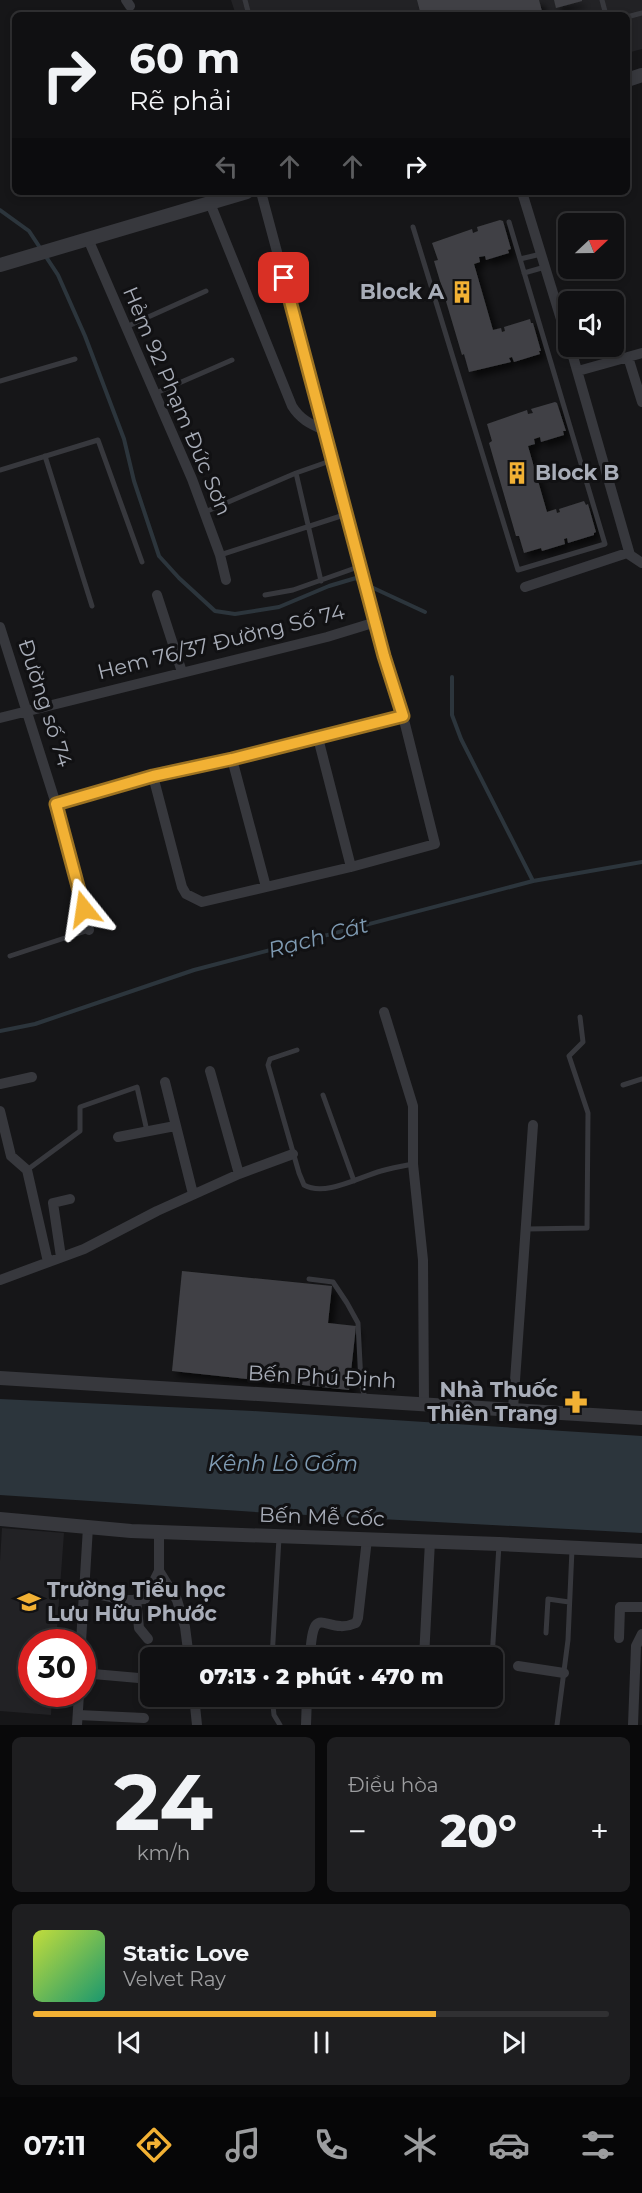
<!DOCTYPE html>
<html lang="vi">
<head>
<meta charset="utf-8">
<style>
	:root { --surface:#101012; --page:#1e1e20; --text:#f1f3f6; --muted:#9c9d9f; --line:#303032; --accent:#f2b134 }
	body { margin:0; font-family:Montserrat,sans-serif; background:var(--page); color:var(--text); height:100vh; display:flex; flex-direction:column; font-size:22px; white-space:nowrap }
	* { box-sizing:border-box; margin:0 }
	p { font-size:20px; color:var(--muted) }
	.icon { flex:none; width:33px; height:33px; fill:none; stroke:currentColor; stroke-width:2; stroke-linecap:round; stroke-linejoin:round }
	.map { position:relative; height:1725px; overflow:hidden }
	.sheet { display:flex; flex-direction:column; gap:12px; padding:12px; background:#09090a; flex:1 }
	.sheet>* { flex:none }
	.hud { position:absolute; left:12px; top:12px; width:618px; height:183px; border-radius:9px; box-shadow:0 3px 9px #0003,0 0 0 2px var(--line); background:#101012; color:var(--text); overflow:hidden }
	.needle { width:39px; rotate:68deg }
	.controls { position:absolute; left:558px; top:213px; display:grid; gap:12px }
	.controls a { display:grid; place-items:center; width:66px; height:66px; border-radius:9px; background:var(--surface); box-shadow:0 3px 9px #0003,0 0 0 2px var(--line); font-size:30px }
	.speed { position:absolute; left:18px; top:1629px; display:flex; gap:12px; font-size:30px; font-weight:700; text-align:center }
	.speed>* { display:grid; place-content:center; width:78px; height:78px; border-radius:50%; background:var(--surface); box-shadow:0 3px 9px #0003,0 0 0 2px var(--line); line-height:1 }
	.speed .limit { border:9px solid #d22; background:#fff; color:#111 }
	.pin { position:absolute; display:grid; place-items:center; width:51px; height:51px; color:#fff; margin:-26px; border-radius:12px; box-shadow:0 3px 9px #0006 }
	.me { position:absolute; width:66px; margin:-33px; rotate:345deg; stroke-linejoin:round; filter:drop-shadow(0 0 4px #0008) }
	.turn { display:flex; align-items:center; gap:21px; height:126px; padding:0 18px; font-size:27px }
	.turn .icon { width:78px; height:78px; stroke-width:2.5 }
	.turn b { display:block; font-size:42px; line-height:51px }
	.lanes { display:flex; align-items:center; height:57px; padding:0 18px; background:#0003; justify-content:center; gap:30px; direction:ltr }
	.lanes .off { opacity:.35 }
	.big { font-size:45px; font-weight:800; line-height:1.1 }
	.sheet .tile { flex:1; display:flex; flex-direction:column; justify-content:center; gap:9px; min-width:0; padding:0 21px; border-radius:9px; background:var(--page) }
	.sheet .dial { align-items:center; gap:0 }
	.dial b { font-size:78px; line-height:1 }
	.song { display:flex; align-items:center; gap:18px }
	.cover { width:72px; height:72px; border-radius:9px; background:linear-gradient(135deg,hsl(70 70% 55%),hsl(160 70% 35%)) }
	.played { height:6px; border-radius:3px; background:linear-gradient(90deg,var(--accent) 70%,var(--line) 70%) }
	.keys { display:flex; justify-content:space-around; direction:ltr }
	.heat { display:flex; justify-content:space-between; align-items:center; font-size:33px; direction:ltr }
	.sheet .tiles { flex:1; display:grid; gap:12px; grid-template-columns:1fr 1fr }
	.tile:last-child { grid-column:span 2 }
	.trip { position:absolute; left:140px; top:1647px; width:363px; height:60px; border-radius:9px; background:var(--surface); box-shadow:0 3px 9px #0003,0 0 0 2px var(--line); font-weight:800; line-height:60px; text-align:center }
	.tabs { display:flex; height:96px; justify-content:space-around; align-items:center; background:#060607; color:var(--muted) }
	.tabs .icon { width:42px; height:42px }
	.tabs .selected { color:var(--accent) }
	.tabs b { font-size:27px; color:var(--text) }
	.map>svg:first-child { display:block }
</style>
</head>
<body>
<div class="map">
<svg width="642" height="1725" viewBox="0 0 642 1725">
	<defs>
		<filter id="shadow"><feDropShadow dx="5.5" dy="5.5" stdDeviation="3" flood-color="#0009"/></filter>
	</defs>
	<rect width="100%" height="100%" fill="#161618"/>
	<path fill="#222225" d="M231,0H642V49L627,53V15H236Z
		M2,1528L64,1533L56,1642H32V1694H52L51,1715L0,1711V1561Z"/>
	<path fill="#2c353c" d="M0,1399L253,1411L642,1436V1533L270,1513L0,1495Z"/>
	<g fill="none" stroke-linecap="round" stroke-linejoin="round">
		<path stroke="#2c353c" stroke-width="4" d="M0,210L29,231L58,275L85,336L124,439L134,481L159,556L179,578L215,611L235,614L279,607L329,586L356,578L362,582
			M369,586L425,612
			M452,677V715L461,739L533,881
			M0,1031L35,1024L194,970L533,881L642,862"/>
	</g>
	<path fill="#404145" filter="url(#shadow)" d="M417,0H539L543,15H421Z
		M554,0H582V1L556,8Z
		M500,220L503,221L511,249L508,250L509,253L486,260L485,256L479,257L480,262L474,264L493,330L501,328L502,332L505,331L504,327L530,319L531,323H533L541,351H539L540,354L514,362L512,357L509,358L511,362L469,372L464,354L462,355L434,261L438,260L432,243L472,229L473,233L478,231L477,227Z
		M555,402L557,403L566,431H563L564,435L541,442L540,437L534,439L535,444L528,446L547,512L556,509L557,513L560,512L559,509L584,501L586,505L588,504L596,532L594,533V535L568,543L567,538L564,539L565,544L542,551L541,548L524,553L519,536H516L489,443L492,441L487,424L527,410L528,414L533,413L531,409Z
		M182,1271L332,1286L328,1323L356,1326L349,1390L172,1371Z"/>
	<g fill="none" stroke-linecap="round" stroke-linejoin="round">
		<path stroke="#37383d" stroke-width="5" d="M245,0L249,15
			M602,0L606,15
			M627,17L642,13
			M413,227L518,570L605,544L509,222
			M520,259L541,254
			M524,273L545,267
			M126,327L206,291
			M0,381L75,359
			M156,393L232,360
			M45,456L92,606
			M0,470L98,440L142,562
			M296,473L333,460
			M205,512L296,473L321,581
			M220,555L347,514
			M265,595L293,590L361,566
			M10,956L89,930
			M297,1050L270,1059L268,1065L299,1173L304,1185C325,1197 359,1177 381,1171C391,1168 402,1166 413,1164
			M623,1085L642,1079
			M323,1095L354,1181
			M27,1170L80,1131V1107L137,1087L147,1131
			M527,1229L587,1228L588,1113L569,1056L583,1042L580,1017
			M309,1279L333,1282L347,1303L358,1323L361,1383L365,1398
			M546,1633L548,1599L569,1602
			M272,1658L279,1538
			M492,1658L499,1545
			M272,1696L274,1715L280,1725
			M489,1706V1696
			M557,1725L568,1640L572,1549"/>
		<path stroke="#37383d" stroke-width="10" d="M126,0L130,6
			M261,192L376,622
			M522,192L568,342
			M210,203L292,406C300,419 310,424 324,430
			M88,239L192,479L220,555L226,580
			M570,346L630,555
			M628,357L642,402
			M578,371L642,353
			M525,587L627,553L642,563
			M157,595L182,672
			M0,627L56,804L89,930
			M0,718L327,637L376,622L403,716L435,844L351,867L202,902L186,894L182,887L153,776
			M318,738L351,867
			M232,759L266,887
			M56,804L153,776L232,759L403,716
			M384,1012L413,1106V1164L423,1260L424,1403
			M210,1071L239,1174
			M165,1082L193,1194
			M0,1084L32,1077
			M0,1111L11,1156L27,1170L48,1262
			M118,1137L175,1126
			M61,1257L53,1203L70,1199
			M0,1280L84,1249L157,1211L239,1174L293,1154
			M513,1409L533,1125
			M159,1532V1571L177,1600L185,1627L189,1658
			M84,1591L124,1600L145,1599L159,1571
			M136,1599L139,1628L148,1639
			M619,1638L620,1607H642
			M81,1642L88,1527
			M310,1658C313,1596 325,1637 356,1623L358,1618L367,1539
			M424,1658L430,1541
			M518,1666L564,1673
			M82,1673L150,1679
			M194,1696L197,1725
			M420,1701V1696
			M78,1715L144,1718
			M77,1725L79,1694
			M306,1725L307,1696
			M633,1725L636,1646L642,1634"/>
		<path stroke="#37383d" stroke-width="14" d="M627,80L642,75
			M0,265L247,192
			M0,1378L642,1418
			M0,1519L131,1531L499,1544L642,1551"/>
	</g>
	<g fill="none" stroke-linecap="round" stroke-linejoin="round">
		<g stroke="#9d7322" stroke-width="15">
			<path id="route" d="M84,909L56,804L153,776L232,759L403,716L384,656L284,278"/>
		</g>
		<use href="#route" stroke="#f2b134" stroke-width="10"/>
	</g>
	<defs>
		<g id="building-bare" transform="scale(1.8)"><path d="M-4-6H4V6H1V3H-1V6H-4ZM-2.5-4.3h1.7v1.8h-1.7ZM.8-4.3h1.7v1.8H.8ZM-2.5-1h1.7V.8h-1.7ZM.8-1h1.7V.8H.8Z" fill="#f2b134" stroke="#111113" stroke-width="2.5" paint-order="stroke"/></g>
		<g id="pharmacy-bare" transform="scale(1.8)"><path d="M-2-6h4v4h4v4h-4v4h-4v-4h-4v-4h4Z" fill="#f2b134" stroke="#111113" stroke-width="2.5" paint-order="stroke"/></g>
		<g id="school-bare" transform="scale(1.8)"><path d="M0-5L7-2L0 1L-7-2ZM-4 1L0 2.5L4 1V4Q0 6-4 4Z" fill="#f2b134" stroke="#111113" stroke-width="2.5" paint-order="stroke"/></g>
	</defs>
	<g fill-rule="evenodd">
		<use href="#building-bare" x="462" y="292"/>
		<use href="#building-bare" x="517" y="473"/>
		<use href="#pharmacy-bare" x="576" y="1402"/>
		<use href="#school-bare" x="29" y="1602"/>
	</g>
	<g text-anchor="middle" stroke-width="6" stroke-linejoin="round" paint-order="stroke">
		<g font-size="21" font-weight="bold" fill="#a8adb8" stroke="#111113" text-anchor="end">
			<text x="444" y="299">Block A</text>
			<text x="535" y="480" text-anchor="start">Block B</text>
			<text x="558" y="1397">Nhà Thuốc<tspan x="558" dy="24">Thiên Trang</tspan></text>
			<text x="47" y="1597" text-anchor="start">Trường Tiểu học<tspan x="47" dy="24">Lưu Hữu Phước</tspan></text>
		</g>
		<g font-size="21" fill="#a8adb8" stroke="#111113">
			<text transform="translate(177 401) rotate(67)" y="7">Hẻm 92 Phạm Đức Sơn</text>
			<text transform="translate(221 642) rotate(-14)" y="7">Hem 76/37 Đường Số 74</text>
			<text transform="translate(45 703) rotate(72)" y="7">Đường số 74</text>
			<text transform="translate(322 1377) rotate(3)" y="7">Bến Phú Định</text>
			<text transform="translate(322 1517) rotate(2)" y="7">Bến Mễ Cốc</text>
		</g>
		<g font-size="22" font-style="italic" fill="#7f9bb3" stroke="#111113">
			<text transform="translate(318 937) rotate(-15)" y="8">Rạch Cát</text>
			<text x="283" y="1471">Kênh Lò Gốm</text>
		</g>
	</g>
</svg>
<div class="controls">
<a><svg class="needle" viewBox="-14 -14 28 28"><path d="M0-13l5 13h-10z" fill="#e53935"/><path d="M0 13l5-13h-10z" fill="#9c9d9f"/></svg></a>
<a><svg class="icon" aria-label="sound" viewBox="0 0 24 24"><path d="M4 9h4l5-4v14l-5-4H4zM17 9q2 3 0 6"/></svg></a>
</div>
<div class="speed"><div class="limit">30</div></div>
<div class="pin" style="left:284px;top:278px;background:#d93025"><svg class="icon" aria-label="arrive" viewBox="0 0 24 24"><path d="M6 21V4h12l-3 4 3 4H6"/></svg></div>
<svg class="me" style="left:84px;top:909px" viewBox="-20 -20 40 40"><path d="M0-17L14 15 0 8-14 15z" fill="#f2b134" stroke="#fff" stroke-width="4"/></svg>
<div class="trip">07:13 · 2 phút · 470 m</div>
<div class="hud">
<div class="turn"><svg class="icon" aria-label="right" viewBox="0 0 24 24"><path d="M7 20v-9h11M14 6l5 5-5 5"/></svg><div><b>60 m</b>Rẽ phải</div></div>
<div class="lanes"><svg class="icon off" aria-label="left" viewBox="0 0 24 24"><path d="M17 20v-9H6M10 6l-5 5 5 5"/></svg><svg class="icon off" aria-label="ahead" viewBox="0 0 24 24"><path d="M12 20V5M6 11l6-6 6 6"/></svg><svg class="icon off" aria-label="ahead" viewBox="0 0 24 24"><path d="M12 20V5M6 11l6-6 6 6"/></svg><svg class="icon" aria-label="right" viewBox="0 0 24 24"><path d="M7 20v-9h11M14 6l5 5-5 5"/></svg></div>
</div>
</div>
<section class="sheet">
<div class="tiles">
<div class="tile dial"><b>24</b><p>km/h</p></div>
<div class="tile"><p>Điều hòa</p>
<div class="heat"><a>−</a><b class="big">20°</b><a>+</a></div>
</div>
<div class="tile">
<div class="song"><i class="cover"></i><div><b>Static Love</b><p>Velvet Ray</p></div></div>
<div class="played"></div>
<div class="keys"><svg class="icon" aria-label="previous" viewBox="0 0 24 24"><path d="M18 5L8 12l10 7zM5 5v14"/></svg><svg class="icon" aria-label="pause" viewBox="0 0 24 24"><path d="M8 5v14M16 5v14"/></svg><svg class="icon" aria-label="next" viewBox="0 0 24 24"><path d="M6 5l10 7-10 7zM19 5v14"/></svg></div>
</div>
</div>
</section>
<nav class="tabs">
<b>07:11</b>
<svg class="icon selected" aria-label="directions" viewBox="0 0 24 24"><path d="M12 3l9 9-9 9-9-9zM9 14v-3h6M13 9l2 2-2 2"/></svg>
<svg class="icon" aria-label="music" viewBox="0 0 24 24"><path d="M9 18V5l10-2v13"/><circle cx="6" cy="18" r="3"/><circle cx="16" cy="16" r="3"/></svg>
<svg class="icon" aria-label="phone" viewBox="0 0 24 24"><path d="M5 4h4l2 5-3 2q2 4 5 5l2-3 5 2v4C11 20 4 13 5 4z"/></svg>
<svg class="icon" aria-label="climate" viewBox="0 0 24 24"><path d="M12 3v18M4 7l16 10M4 17L20 7"/></svg>
<svg class="icon" aria-label="car" viewBox="0 0 24 24"><path d="M5 17H2v-5l4-1 3-4h7l3 4 3 1v5h-3M9 17h6M6 11h13"/><circle cx="7" cy="17" r="2"/><circle cx="17" cy="17" r="2"/></svg>
<svg class="icon" aria-label="filters" viewBox="0 0 24 24"><path d="M4 7h16M4 17h16"/><circle cx="9" cy="7" r="2"/><circle cx="15" cy="17" r="2"/></svg>
</nav>
</body>
</html>
